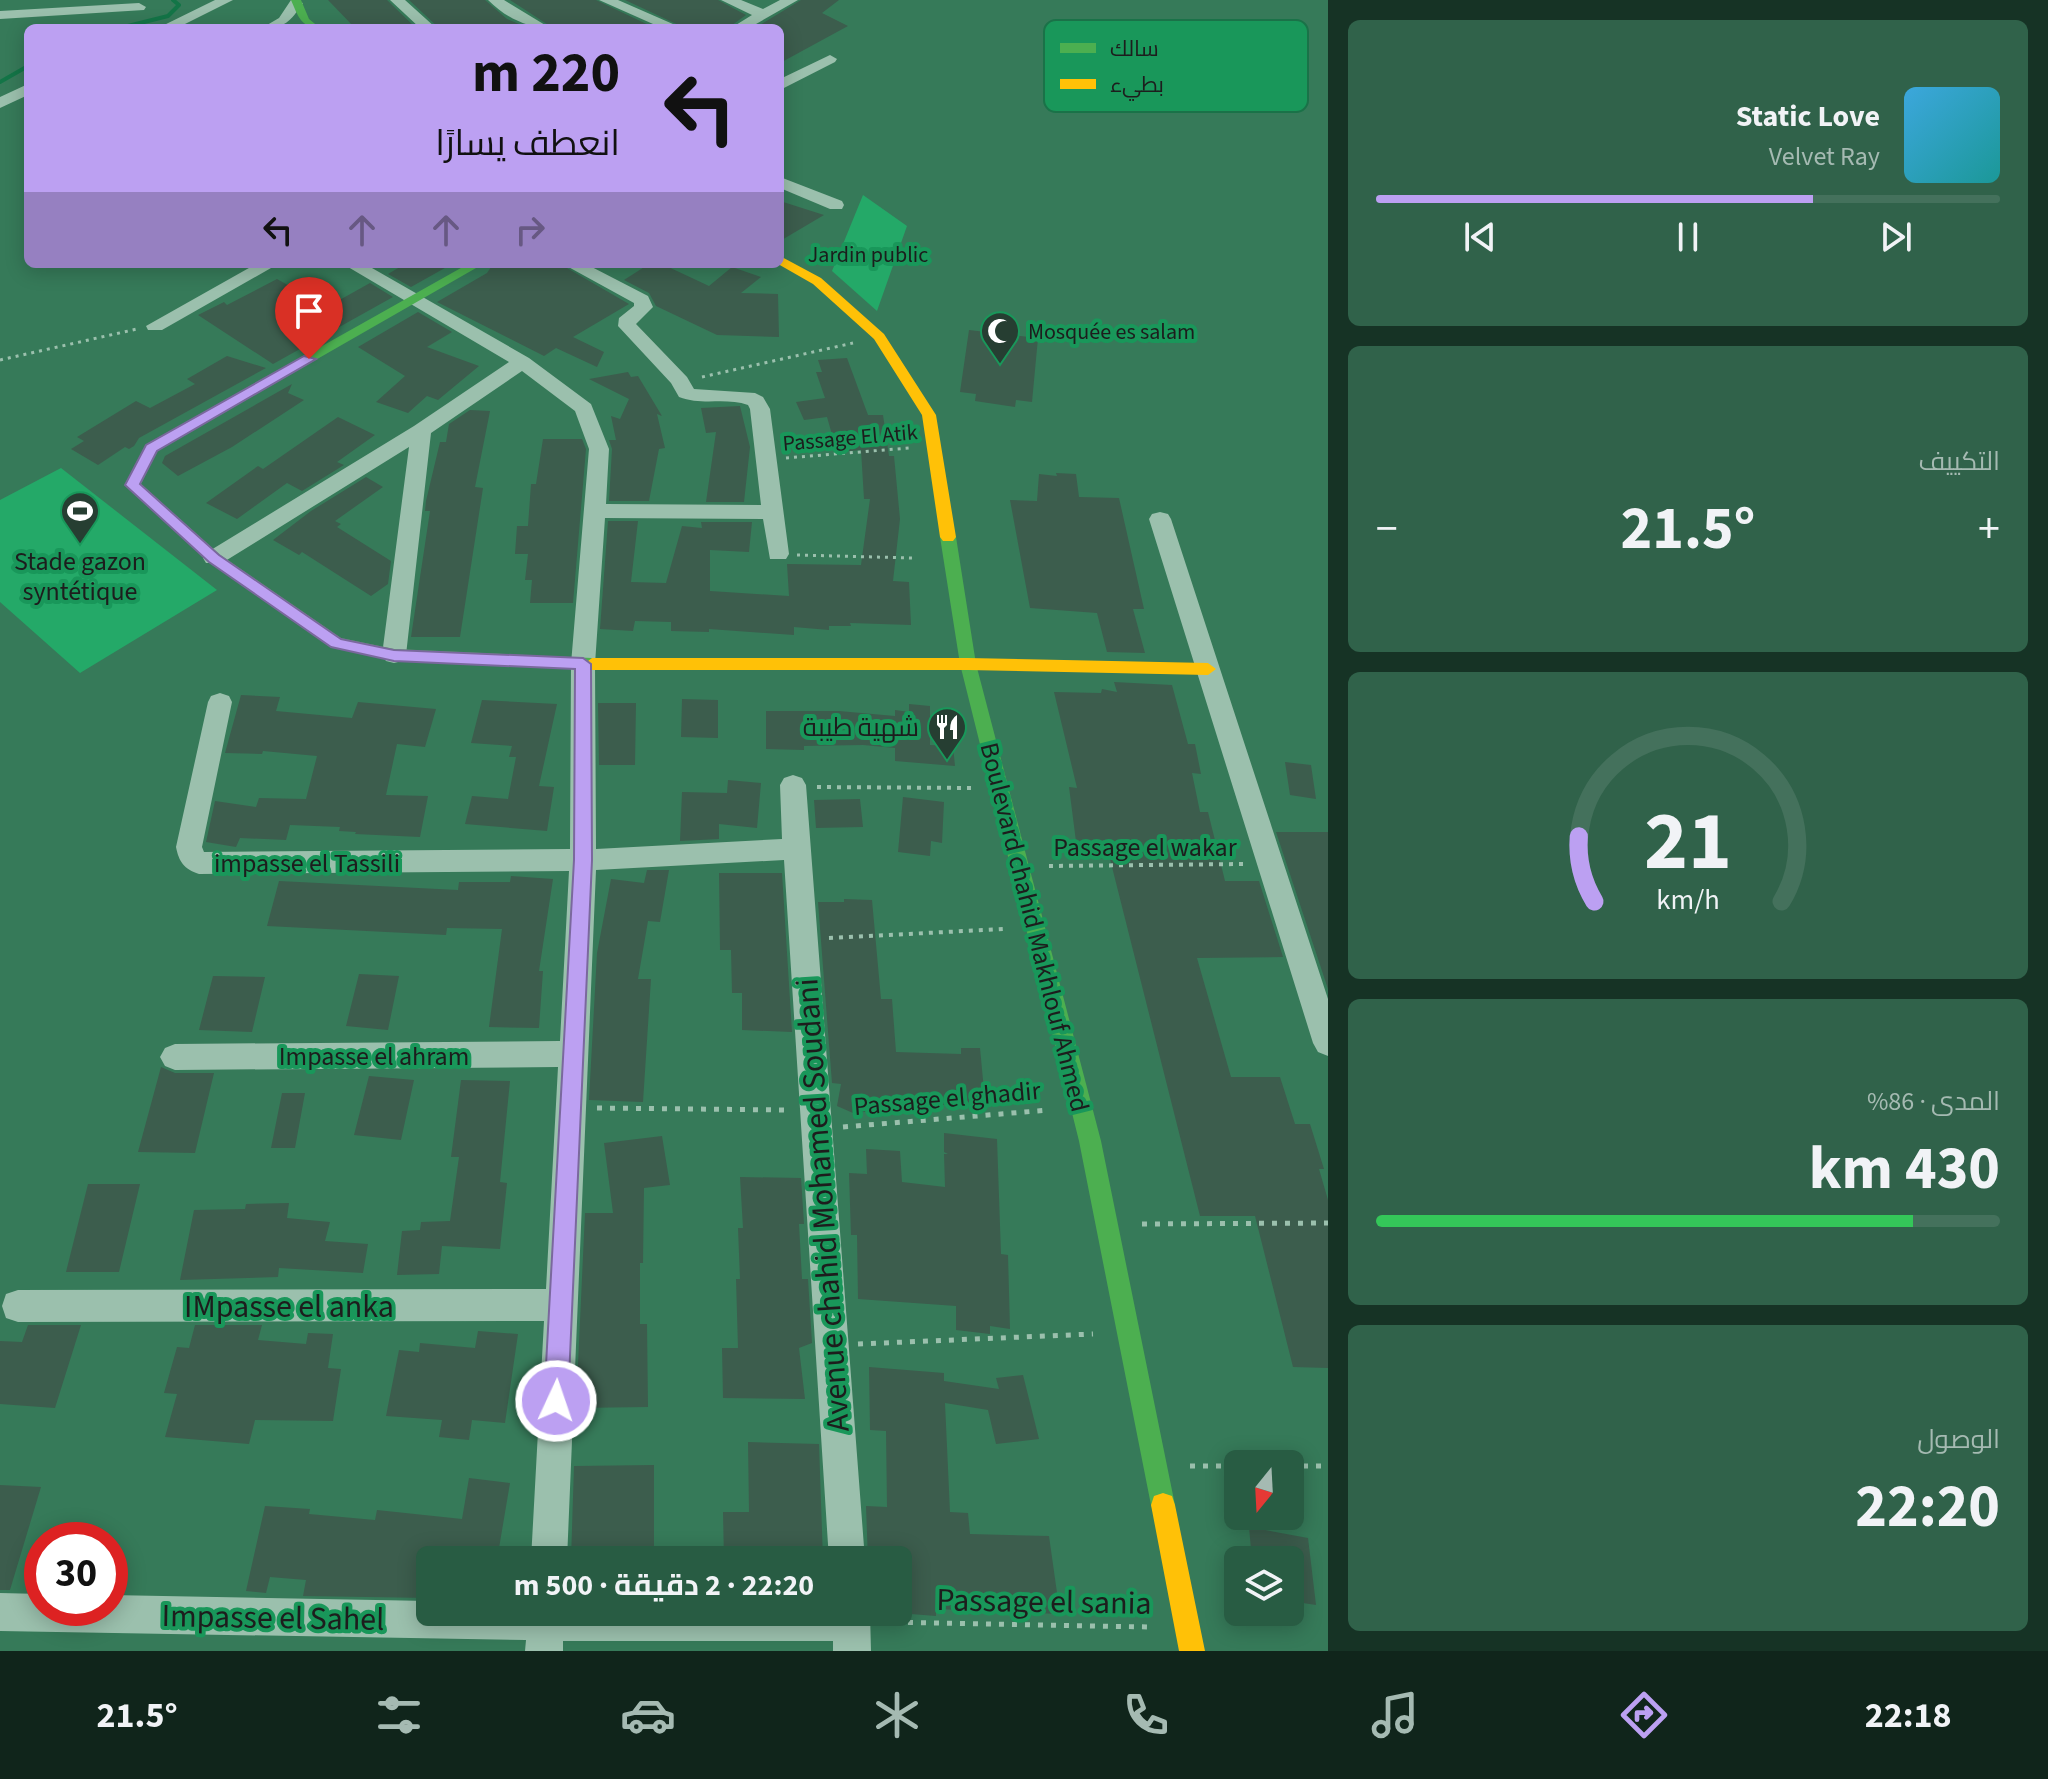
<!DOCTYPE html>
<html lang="ar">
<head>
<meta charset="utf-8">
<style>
	:root { --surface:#285c43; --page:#30624a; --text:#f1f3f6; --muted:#a5bab2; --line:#44715c; --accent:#bca0f2 }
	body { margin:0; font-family:"Source Sans 3",Cairo,sans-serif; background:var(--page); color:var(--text); direction:rtl; height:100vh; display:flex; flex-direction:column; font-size:30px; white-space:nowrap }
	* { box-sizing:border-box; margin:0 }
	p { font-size:26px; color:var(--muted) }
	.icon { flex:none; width:44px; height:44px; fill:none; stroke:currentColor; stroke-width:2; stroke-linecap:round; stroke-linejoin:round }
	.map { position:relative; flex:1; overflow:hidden; direction:ltr }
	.drawer { display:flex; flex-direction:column; gap:20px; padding:20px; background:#163325; width:720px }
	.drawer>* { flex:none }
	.top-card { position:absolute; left:24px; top:24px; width:760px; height:244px; border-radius:12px; box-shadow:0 4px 20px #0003; direction:rtl; background:#bca0f2; color:#111; overflow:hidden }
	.needle { width:52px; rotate:198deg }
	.fabs { position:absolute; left:1224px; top:1450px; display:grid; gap:16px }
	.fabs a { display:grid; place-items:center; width:80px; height:80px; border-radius:12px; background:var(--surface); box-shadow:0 4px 20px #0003; font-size:40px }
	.speed { position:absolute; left:24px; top:1522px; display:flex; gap:16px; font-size:40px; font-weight:700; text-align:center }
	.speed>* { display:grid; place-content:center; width:104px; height:104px; border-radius:50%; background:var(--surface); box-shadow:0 4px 20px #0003; line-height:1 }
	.speed .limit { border:12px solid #d22; background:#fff; color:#111 }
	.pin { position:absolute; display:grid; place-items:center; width:68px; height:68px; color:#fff; margin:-82px -34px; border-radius:50% 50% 50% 0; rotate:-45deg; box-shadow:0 0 8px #0007 }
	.pin .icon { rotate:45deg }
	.me { position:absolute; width:88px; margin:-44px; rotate:3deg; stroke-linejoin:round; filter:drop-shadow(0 0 6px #0008) }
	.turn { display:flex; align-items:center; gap:28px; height:168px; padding:0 32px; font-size:36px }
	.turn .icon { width:104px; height:104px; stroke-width:2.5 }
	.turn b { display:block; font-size:56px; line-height:68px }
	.lanes { display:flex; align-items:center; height:76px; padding:0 32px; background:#0003; justify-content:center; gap:40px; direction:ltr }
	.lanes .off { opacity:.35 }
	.big { font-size:60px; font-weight:700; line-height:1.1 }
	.drawer .tile { flex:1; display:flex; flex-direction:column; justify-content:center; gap:12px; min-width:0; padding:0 28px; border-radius:12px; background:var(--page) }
	.drawer .dial { align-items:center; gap:0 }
	.dial svg { height:208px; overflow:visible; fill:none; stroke:var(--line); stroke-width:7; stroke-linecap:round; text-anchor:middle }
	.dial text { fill:var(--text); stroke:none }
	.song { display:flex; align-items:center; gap:24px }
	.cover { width:96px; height:96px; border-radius:12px; background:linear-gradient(135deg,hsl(200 70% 55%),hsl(180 70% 35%)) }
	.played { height:8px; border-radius:4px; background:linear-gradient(90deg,var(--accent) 70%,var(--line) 70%) }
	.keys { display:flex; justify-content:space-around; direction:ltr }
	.heat { display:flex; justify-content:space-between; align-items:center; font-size:44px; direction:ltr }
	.charge { height:12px; border-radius:6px; background:linear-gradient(90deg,#34c759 86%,var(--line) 0) }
	.trip { position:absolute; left:416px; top:1546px; width:496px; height:80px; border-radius:12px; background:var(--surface); box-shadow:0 4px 20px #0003; font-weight:700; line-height:80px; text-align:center; direction:rtl }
	.dock { display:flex; height:128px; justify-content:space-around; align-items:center; background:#10251b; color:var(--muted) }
	.dock .icon { width:56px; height:56px }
	.dock .selected { color:var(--accent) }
	.dock b { font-size:36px; color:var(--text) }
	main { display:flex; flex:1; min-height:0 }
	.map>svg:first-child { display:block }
</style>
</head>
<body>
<main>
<section class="drawer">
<div class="tile">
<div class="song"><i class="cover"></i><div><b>Static Love</b><p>Velvet Ray</p></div></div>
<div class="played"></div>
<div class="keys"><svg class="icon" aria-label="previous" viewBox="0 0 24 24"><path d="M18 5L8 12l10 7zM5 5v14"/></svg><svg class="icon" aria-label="pause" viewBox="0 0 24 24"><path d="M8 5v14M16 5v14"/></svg><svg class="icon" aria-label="next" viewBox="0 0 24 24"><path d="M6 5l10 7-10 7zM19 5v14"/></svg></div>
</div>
<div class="tile"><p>التكييف</p>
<div class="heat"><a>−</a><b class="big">21.5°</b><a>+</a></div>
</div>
<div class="tile dial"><svg viewBox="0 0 100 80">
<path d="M14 69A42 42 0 1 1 86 69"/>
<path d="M14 69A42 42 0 0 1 8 44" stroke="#bca0f2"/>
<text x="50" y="56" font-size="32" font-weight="700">21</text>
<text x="50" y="72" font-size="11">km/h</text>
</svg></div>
<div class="tile"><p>المدى · 86%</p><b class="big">430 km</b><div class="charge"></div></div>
<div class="tile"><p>الوصول</p><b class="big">22:20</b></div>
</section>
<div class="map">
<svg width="1328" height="1651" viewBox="0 0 1328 1651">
	<rect width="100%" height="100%" fill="#367a59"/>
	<path fill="#24a968" d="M863,195L907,226L877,311L832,271Z
		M61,468L217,590L80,673L0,602V500Z"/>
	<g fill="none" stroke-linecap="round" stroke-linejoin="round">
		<path stroke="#137547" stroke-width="4" d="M120,28L168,16L179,5L173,0
			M0,82L28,66"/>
	</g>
	<path fill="#3c5d4d" d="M328,0H387L416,28H355Z
		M409,0H485L507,19L529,28H439Z
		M510,0H596L655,28H553Z
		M625,0H718L746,15L728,28H685Z
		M801,0H839L822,13L848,26L780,63V28H755Z
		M780,201L824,215L780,241Z
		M405,264H452L411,287L388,274Z
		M493,264H560L629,304L573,337L604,352L597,367L556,348L544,356L437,302L487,273Z
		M649,264H662L709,286L732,267L761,277L741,293L778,294L779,337L717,335L656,306L649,293L624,280Z
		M277,279L327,307L370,283L393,297L273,364L198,315L224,302L227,305Z
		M418,312L452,332L427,347L479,366L438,400L427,396L408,413L376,402L405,376L358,347Z
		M969,330L1038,338L1032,402L1016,400L1015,407L975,401L976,394L960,392Z
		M227,356L266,368L139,438L134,446L129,449L125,447L98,465L71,449L84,441L77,437L136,401L150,408L195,384L187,379Z
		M847,358L868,415H883L889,456H894L900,519L893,581L909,582L911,625L850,623L851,626H829V630L794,627V635L709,629V632L671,631V622L635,621L633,631L600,629L608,521H638L631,582L666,583L682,526L702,528L701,522H752L749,552L710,550V591L789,596L787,564L861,565L870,499H864L861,450L837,452L827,417L804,420L796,402L825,398L816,372H822L818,360Z
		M628,372L631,377L638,376L662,416L657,414L665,448L659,449L649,501H609L612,449L609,440H616L611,416L620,419L629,399L589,379Z
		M292,384L288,393L304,400L232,447L178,476L162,463L165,456Z
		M740,406L750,447L744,502H706L716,432L706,433L701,408Z
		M470,410L490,411L475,487L483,488L460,637H411L430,511H425L426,501L440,442H446L449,424Z
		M338,417L375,435L337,462L344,465L302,491L287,483L237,519L206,503L258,466L263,469Z
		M543,439H582L586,449L573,603H530L532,580H525L528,554H515L517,526H528L531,484H536Z
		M1056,473L1076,474L1079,497L1119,498L1144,609H1133L1145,653L1107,652L1097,613L1030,608L1010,500L1037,501L1039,474L1057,476Z
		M366,477L383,487L335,521L341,524L337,527L391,561L388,584L371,596L302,552L299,555L273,540L311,511Z
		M1114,682L1172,685L1188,744H1195L1201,774L1192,773L1200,812H1208L1225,881H1259L1283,957L1197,958L1231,1077H1280L1295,1124H1310L1324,1169H1319L1328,1200V1368L1293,1367L1255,1216H1200L1110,859L1078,857L1069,787L1077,788L1054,692L1101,693L1102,689L1117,692Z
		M241,695L280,697L276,711L352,718L358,702L436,709L425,747L397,744L386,795L428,796L420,837L355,834L356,832L339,831L340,827L290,825L286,840L240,838L236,847L206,842L215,801L256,807L259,798L306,799L317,756L263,751L262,754L225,753Z
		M682,699L718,700V738L681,737Z
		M482,700L557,704L539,786L554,787L547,831L465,824L472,796L508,799L516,757H509L512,746L471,743Z
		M598,703H636L635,765H599Z
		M909,704L930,706V745L953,746L955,766L895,761V748L863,745L804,746V750L766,749V711H839L895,716V710L909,712Z
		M1285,762L1311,765L1316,799L1290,795Z
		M728,780L761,783L757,828L719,824V839L680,841L682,792L727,793Z
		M903,797L944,802L942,843L931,841L930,856L898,852Z
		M860,799L863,827L816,828L814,800Z
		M1276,832H1328V989Z
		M647,870H669L660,922L648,921L638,979H651L643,1102L589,1100L597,953L611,879L644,883Z
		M719,873H782L792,1032L742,1030V993H732L731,950H720Z
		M511,876L553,879L539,971H543L539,1028L489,1027L502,929L447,928L446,935L267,926L279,881L458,890L459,882H510Z
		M844,899L872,900L881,999H892L896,1052L961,1054V1048H980L985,1101L853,1113L837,1106L841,1084L832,1083L818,902H844Z
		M359,974L399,976L388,1030L346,1026Z
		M213,976L265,977L252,1032L199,1030Z
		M161,1067L175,1073H214L195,1153L138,1152Z
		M369,1076L414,1080L401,1140L354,1135Z
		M461,1080L510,1081L500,1182L507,1183L500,1249L442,1246L439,1274L397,1275L402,1231L420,1230L421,1222L450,1221L459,1157H451Z
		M282,1093H305L295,1148H271Z
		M944,1133L997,1139L1001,1254L1008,1255L1010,1329L990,1326V1334L956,1330V1306L858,1299L857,1235H851L849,1173L867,1174L866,1149L900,1151L902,1182L945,1187L944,1154H948L944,1152Z
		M662,1136L670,1185L644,1188L643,1263H640V1324H647L648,1407L576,1408L585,1213H613L604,1143Z
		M740,1177L801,1178L804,1224H799L802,1279H808L812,1343L799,1348L805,1399L723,1398L722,1348H738L736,1279H740L738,1228H743Z
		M88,1184H140L119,1272H66Z
		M289,1203L287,1218L330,1222L325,1241L368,1244L363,1273L279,1268L278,1277L180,1280L194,1210L245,1209L246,1204Z
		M28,1325H81L55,1408L0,1404V1341L22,1342Z
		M195,1325H262L258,1340L306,1344L308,1333L333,1334L328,1368L341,1369L333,1421L255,1420L249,1444L165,1437L177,1394L164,1393L177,1347L189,1348Z
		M478,1331L518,1334L505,1423L472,1420L469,1440L439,1437L442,1420L386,1416L399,1350L419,1352L420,1343L475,1348Z
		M869,1367L944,1373V1381L999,1389L996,1378L1023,1375L1039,1439L996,1444L988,1410L945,1403L950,1512L968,1513L970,1534L1049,1536L1060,1614L936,1609V1616L898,1613V1560H868L866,1506L887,1507L886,1431L870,1430Z
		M748,1442L819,1444L823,1560H724L723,1512H749Z
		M654,1465V1560H571L574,1466Z
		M469,1478L510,1483L497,1560H430V1598L303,1596L306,1580L270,1577L266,1593L246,1591L265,1506L310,1509L309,1514L375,1520L377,1510L462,1519Z
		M0,1485L41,1487L10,1590H0Z
		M1249,1527L1308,1538L1316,1605L1290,1601V1560H1252Z"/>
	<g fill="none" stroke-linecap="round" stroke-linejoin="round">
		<path stroke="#9bc0ad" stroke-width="3" stroke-dasharray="3 5" stroke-linecap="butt" d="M0,360L137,329
			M702,377L853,343
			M786,458L909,448
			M797,555L913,558"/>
		<path stroke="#9bc0ad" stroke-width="4" stroke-dasharray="4 6" stroke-linecap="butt" d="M817,787L972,788
			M1049,866L1244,864
			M829,938L1004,929"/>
		<path stroke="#9bc0ad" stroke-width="5" stroke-dasharray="5 8" stroke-linecap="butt" d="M597,1108L788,1110
			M843,1127L1049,1110
			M1142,1224L1328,1223
			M858,1344L1093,1334
			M1190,1466H1238
			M1290,1466H1328
			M882,1622L1149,1627"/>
		<path fill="#9bc0ad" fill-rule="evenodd" d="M215,0H233L177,28H158Z
			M291,0L303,3C290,22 285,28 262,28L279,18Z
			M390,0H405L436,28H420Z
			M488,0H504L550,28C526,28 505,17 488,0Z
			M599,0H618L682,28H662Z
			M721,0H741L763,9L780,0H798L749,28H731L752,15Z
			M139,3L146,7L144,10L0,19V11Z
			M830,55L837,59L835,62L780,90V79Z
			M28,84V95L0,108V97Z
			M780,177L842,201L844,205L842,209H830L780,188Z
			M256,264H278L162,330H148L146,326Z
			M343,264H365L529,358L591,404L609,449L606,504L761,505L750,409L748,405C726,397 702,406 679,397L671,383L618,326L619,318L634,306V303L563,264H586L648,296L653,307L636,324L687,377L694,389L755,393L763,397L770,409L789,554L786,559H770L763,519L605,518L595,664L596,849L782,839L780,785L784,778L793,775L802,778L806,785L865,1560H829L784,860L596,870L567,1560H531L544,1321L18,1322L6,1318L2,1306L6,1294L18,1290L546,1289L558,1067L175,1070L165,1066L160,1057L165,1048L175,1044L560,1041L569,871L199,874C184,869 179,862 176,847L208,702L211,696L220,693L229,696L232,702L202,847L204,852L570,849L571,664L589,449L575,411L522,371L431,433L406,655L402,661L394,663L386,661L382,655L409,447L222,563H206L203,558L206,553L414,426L509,362Z
			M1160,512L1168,514L1171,519L1328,999V1056L1318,1052L1313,1043L1149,519L1152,514Z
			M0,1593L42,1594V1608H110V1595L430,1601V1612H870L871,1651H833V1641H563V1651H525L526,1640L0,1631Z"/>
		<path fill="#4caf50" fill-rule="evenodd" d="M291,0H301L309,19L320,28C301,28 298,16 291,0Z
			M468,264H483L157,451L141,484L219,554L341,638L394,649L592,658L598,660L600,664L598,668L394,661L330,647L209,562L126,485L146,445Z
			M948,532L956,537L976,664L1101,1141L1175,1505L1172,1514L1163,1517L1154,1514L1151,1505L1079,1141L960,664L940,537Z"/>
		<path fill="#ffc107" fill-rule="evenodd" d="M780,256L821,278L884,334L936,415L956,537L953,541H943L940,537L922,415L874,339L813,284L778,264Z
			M592,658H968L1208,663L1216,669L1208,675L968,670H592L584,664Z
			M1163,1493L1172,1496L1175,1505L1205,1651H1179L1151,1505L1154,1496Z"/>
	</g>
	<path fill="#bca0f2" stroke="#7a689d" stroke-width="2" d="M304,356L316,359L157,451L140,484L219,555L341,639L394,650L583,658L591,664L592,860L568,1401L565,1409L556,1413L548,1409L544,1401L574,860L575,669L394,661L331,647L209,562L125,485L146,445Z"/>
	<defs>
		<g id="mosque-pin" transform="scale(2)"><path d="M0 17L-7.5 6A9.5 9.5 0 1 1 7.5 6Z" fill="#263e32" stroke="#19975a"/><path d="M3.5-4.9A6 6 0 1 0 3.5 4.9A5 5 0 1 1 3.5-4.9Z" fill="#fff"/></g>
		<g id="stadium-pin" transform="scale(2)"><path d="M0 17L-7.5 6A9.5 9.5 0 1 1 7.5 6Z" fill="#263e32" stroke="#19975a"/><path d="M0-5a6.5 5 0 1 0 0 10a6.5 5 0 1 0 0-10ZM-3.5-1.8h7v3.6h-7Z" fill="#fff"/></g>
		<g id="restaurant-pin" transform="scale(2)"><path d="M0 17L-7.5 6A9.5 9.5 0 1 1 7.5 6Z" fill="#263e32" stroke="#19975a"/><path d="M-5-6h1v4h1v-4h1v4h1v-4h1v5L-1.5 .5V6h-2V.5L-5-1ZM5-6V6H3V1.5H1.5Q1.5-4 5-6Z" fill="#fff"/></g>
	</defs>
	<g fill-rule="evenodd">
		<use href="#mosque-pin" x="1000" y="331"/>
		<use href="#stadium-pin" x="80" y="511"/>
		<use href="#restaurant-pin" x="947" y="727"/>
	</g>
	<g text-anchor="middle" stroke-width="8" stroke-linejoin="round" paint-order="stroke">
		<g font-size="22" fill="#1b1d1c" stroke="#19975a">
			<text x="868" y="262">Jardin public</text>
		</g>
		<g font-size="22" fill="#1d1d1d" stroke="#19975a" text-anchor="start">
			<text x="1028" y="339">Mosquée es salam</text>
		</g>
		<g font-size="22" fill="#1d1d1d" stroke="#19975a">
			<text transform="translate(850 437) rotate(-5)" y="8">Passage El Atik</text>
		</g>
		<g font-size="26" fill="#1d1d1d" stroke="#19975a">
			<text x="80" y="570">Stade gazon<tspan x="80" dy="30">syntétique</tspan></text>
			<text x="919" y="736" text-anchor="end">شهية طيبة</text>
		</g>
		<g font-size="26" fill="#1d1d1d" stroke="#19975a">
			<text x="1145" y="856">Passage el wakar</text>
			<text x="307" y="872">impasse el Tassili</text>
			<text transform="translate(1035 927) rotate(76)" y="9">Boulevard chahid Makhlouf Ahmed</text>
			<text x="374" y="1065">Impasse el ahram</text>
			<text transform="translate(947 1098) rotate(-5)" y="9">Passage el ghadir</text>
		</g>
		<g font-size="32" fill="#1d1d1d" stroke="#19975a">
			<text transform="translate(822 1205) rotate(-94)" y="11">Avenue chahid Mohamed Soudani</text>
			<text x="289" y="1317">IMpasse el anka</text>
			<text transform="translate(1044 1601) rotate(1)" y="11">Passage el sania</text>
			<text transform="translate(273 1617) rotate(1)" y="11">Impasse el Sahel</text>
		</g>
	</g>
	<rect x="1044" y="20" width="264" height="92" rx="12" fill="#19975a" stroke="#1a7248" stroke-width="2"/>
	<rect x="1060" y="43" width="36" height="10" fill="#4caf50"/>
	<rect x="1060" y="79" width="36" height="10" fill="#ffc107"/>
	<g font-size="22" fill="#1d1d1d">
		<text x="1110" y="56">سالك</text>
		<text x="1110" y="92">بطيء</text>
	</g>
</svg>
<div class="fabs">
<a><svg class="needle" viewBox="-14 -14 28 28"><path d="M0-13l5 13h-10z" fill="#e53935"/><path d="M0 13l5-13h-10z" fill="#a5bab2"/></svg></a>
<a><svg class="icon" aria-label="layers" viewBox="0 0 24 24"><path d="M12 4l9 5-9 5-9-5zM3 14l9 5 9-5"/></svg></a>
</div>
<div class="speed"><div class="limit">30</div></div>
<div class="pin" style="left:309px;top:359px;background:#d93025"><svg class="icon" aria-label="arrive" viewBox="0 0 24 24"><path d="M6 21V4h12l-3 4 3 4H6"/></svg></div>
<svg class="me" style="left:556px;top:1401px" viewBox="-20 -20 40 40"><circle r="17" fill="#bca0f2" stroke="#fff" stroke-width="3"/><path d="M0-11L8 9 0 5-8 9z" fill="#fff"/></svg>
<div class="trip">22:20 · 2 دقيقة · 500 m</div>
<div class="top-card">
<div class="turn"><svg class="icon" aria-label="left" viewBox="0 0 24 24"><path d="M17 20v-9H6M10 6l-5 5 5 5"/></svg><div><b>220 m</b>انعطف يسارًا</div></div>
<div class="lanes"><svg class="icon" aria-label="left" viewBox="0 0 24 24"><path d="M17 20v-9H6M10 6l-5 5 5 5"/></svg><svg class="icon off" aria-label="ahead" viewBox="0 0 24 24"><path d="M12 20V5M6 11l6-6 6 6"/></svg><svg class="icon off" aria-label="ahead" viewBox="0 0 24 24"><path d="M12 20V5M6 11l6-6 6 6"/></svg><svg class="icon off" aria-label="right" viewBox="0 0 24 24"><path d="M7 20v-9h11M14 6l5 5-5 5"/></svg></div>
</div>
</div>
</main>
<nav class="dock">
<b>22:18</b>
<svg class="icon selected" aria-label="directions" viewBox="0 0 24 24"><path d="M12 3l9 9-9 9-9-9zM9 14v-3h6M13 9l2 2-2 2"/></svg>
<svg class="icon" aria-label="music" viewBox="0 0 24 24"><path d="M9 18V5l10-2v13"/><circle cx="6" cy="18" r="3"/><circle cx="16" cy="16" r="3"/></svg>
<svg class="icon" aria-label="phone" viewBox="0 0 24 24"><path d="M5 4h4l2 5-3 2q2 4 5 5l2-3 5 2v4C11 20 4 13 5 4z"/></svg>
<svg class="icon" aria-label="climate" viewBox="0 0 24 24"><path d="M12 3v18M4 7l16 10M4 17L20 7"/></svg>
<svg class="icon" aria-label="car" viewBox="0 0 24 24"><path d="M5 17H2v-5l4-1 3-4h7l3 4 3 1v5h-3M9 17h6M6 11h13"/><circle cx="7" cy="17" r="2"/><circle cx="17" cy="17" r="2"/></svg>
<svg class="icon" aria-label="filters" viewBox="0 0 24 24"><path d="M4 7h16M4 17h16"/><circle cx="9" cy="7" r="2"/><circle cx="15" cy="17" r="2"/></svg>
<b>21.5°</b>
</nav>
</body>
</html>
